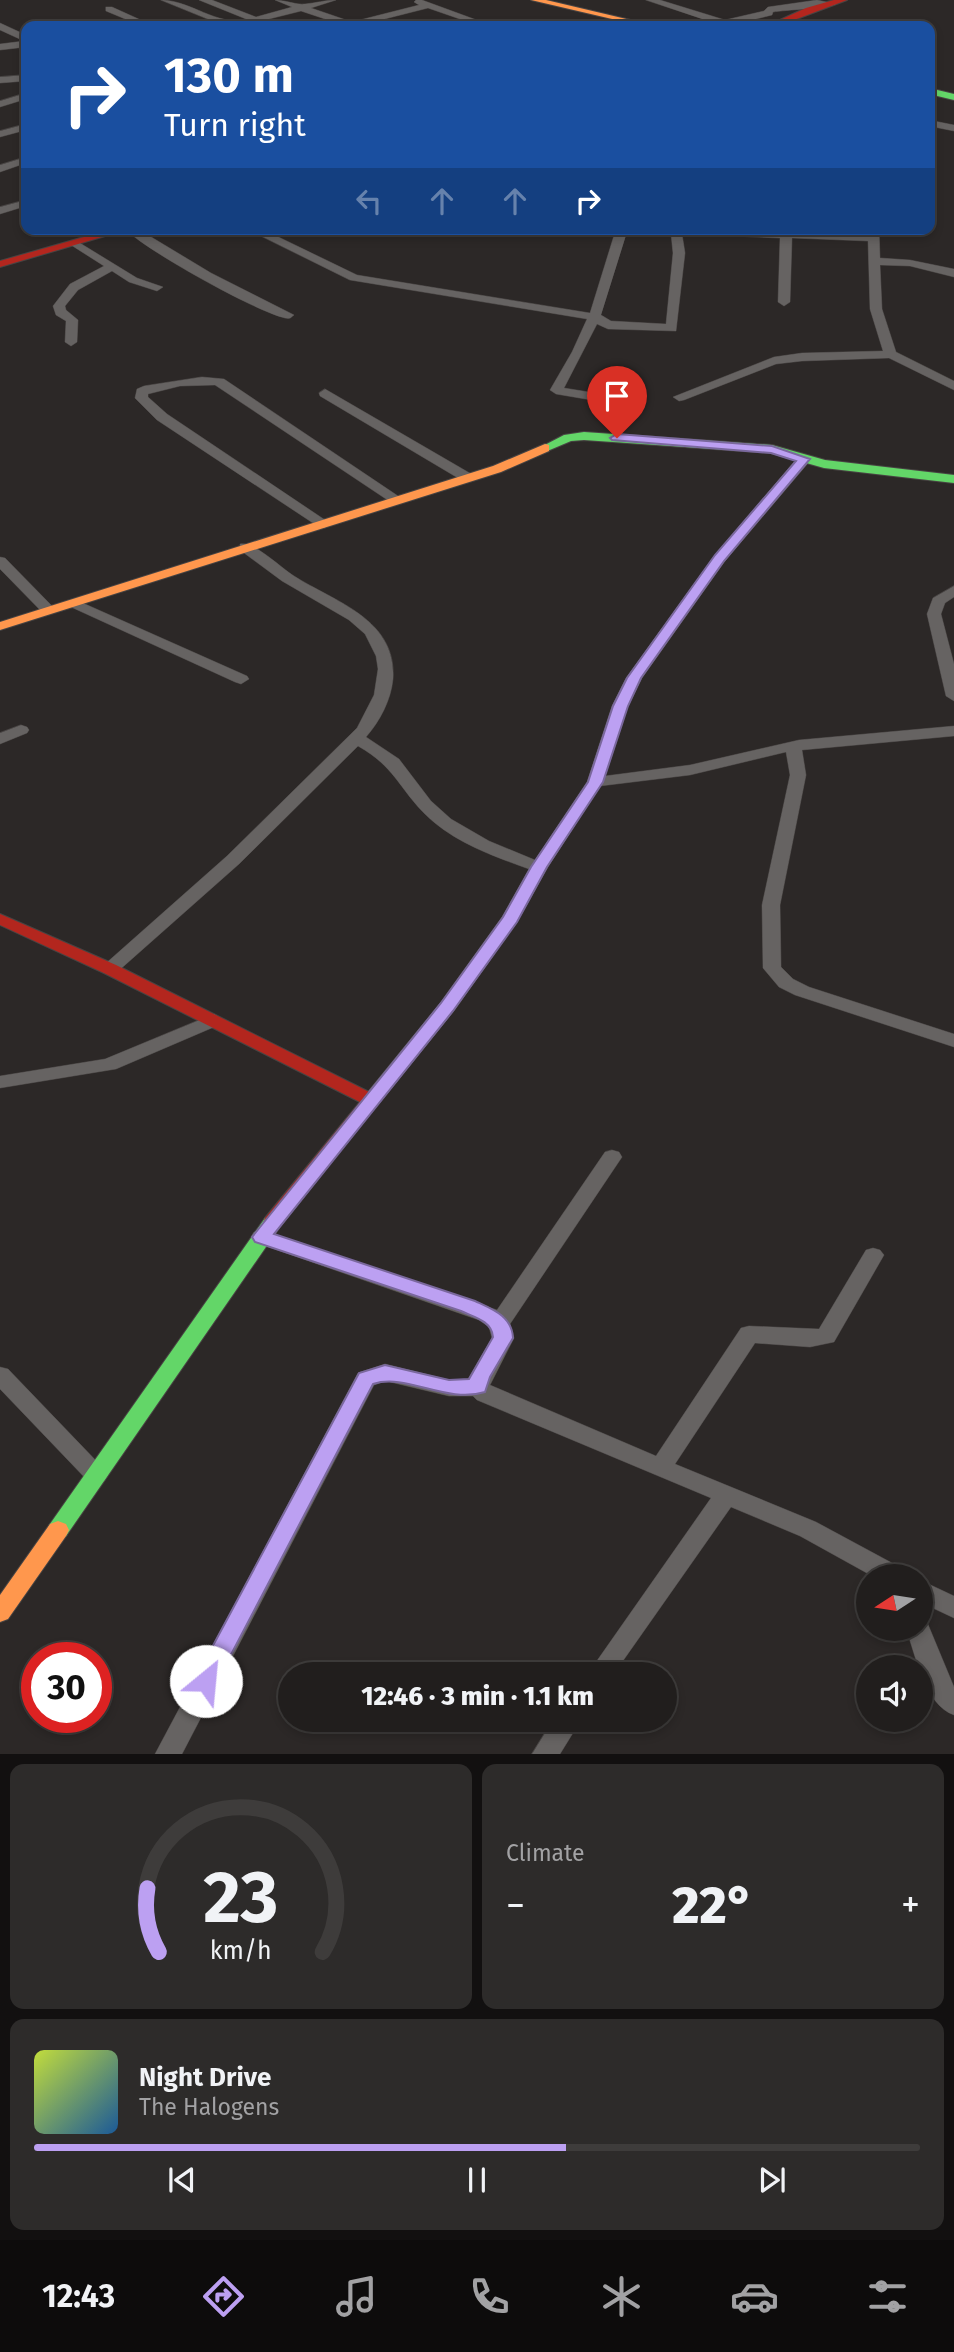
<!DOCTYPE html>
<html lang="en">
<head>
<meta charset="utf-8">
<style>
	:root { --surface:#211e1d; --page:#2d2b2a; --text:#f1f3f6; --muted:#a2a2a4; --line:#3e3c3b; --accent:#bca0f2 }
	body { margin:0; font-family:"Fira Sans",sans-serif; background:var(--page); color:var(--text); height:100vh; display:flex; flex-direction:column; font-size:26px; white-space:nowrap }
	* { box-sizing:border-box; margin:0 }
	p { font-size:23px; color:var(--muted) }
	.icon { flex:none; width:38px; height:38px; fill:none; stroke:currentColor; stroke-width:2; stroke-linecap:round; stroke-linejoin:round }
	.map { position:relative; height:1754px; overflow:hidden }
	.panel { display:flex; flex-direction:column; gap:10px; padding:10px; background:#121010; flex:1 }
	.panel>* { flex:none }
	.hud { position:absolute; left:21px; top:21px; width:914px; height:214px; border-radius:14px; box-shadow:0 4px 10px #0003,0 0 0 2px var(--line); background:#1a4fa0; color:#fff; overflow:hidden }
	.needle { width:46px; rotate:258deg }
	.buttons { position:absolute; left:856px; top:1564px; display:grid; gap:14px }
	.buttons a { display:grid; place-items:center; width:77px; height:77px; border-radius:50%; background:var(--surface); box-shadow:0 4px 10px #0003,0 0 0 2px var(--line); font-size:35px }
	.speed { position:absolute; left:21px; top:1642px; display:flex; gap:14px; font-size:35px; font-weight:700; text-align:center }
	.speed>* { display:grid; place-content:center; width:91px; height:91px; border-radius:50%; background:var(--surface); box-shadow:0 4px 10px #0003,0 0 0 2px var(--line); line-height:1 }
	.speed .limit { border:10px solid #d22; background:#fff; color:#111 }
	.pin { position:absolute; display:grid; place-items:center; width:60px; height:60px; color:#fff; margin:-72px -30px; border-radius:50% 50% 50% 0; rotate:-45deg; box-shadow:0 0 7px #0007 }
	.pin .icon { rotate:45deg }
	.me { position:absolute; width:77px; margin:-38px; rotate:28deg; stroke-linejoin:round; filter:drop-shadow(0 0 5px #0008) }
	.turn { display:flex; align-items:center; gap:24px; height:147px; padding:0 28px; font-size:32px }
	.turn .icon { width:91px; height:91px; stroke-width:2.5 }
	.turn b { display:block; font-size:49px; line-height:60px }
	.lanes { display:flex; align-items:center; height:66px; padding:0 28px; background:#0003; justify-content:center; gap:35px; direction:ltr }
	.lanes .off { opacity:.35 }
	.big { font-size:52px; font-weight:800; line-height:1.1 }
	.panel .tile { flex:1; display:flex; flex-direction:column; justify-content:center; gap:10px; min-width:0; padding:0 24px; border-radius:14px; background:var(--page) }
	.panel .dial { align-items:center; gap:0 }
	.dial svg { height:182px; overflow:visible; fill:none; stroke:var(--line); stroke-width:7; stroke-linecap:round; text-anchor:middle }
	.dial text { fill:var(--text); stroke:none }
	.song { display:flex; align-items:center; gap:21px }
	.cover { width:84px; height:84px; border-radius:10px; background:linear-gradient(135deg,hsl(70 70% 55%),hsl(210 70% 35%)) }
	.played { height:7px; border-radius:4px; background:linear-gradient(90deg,var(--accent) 60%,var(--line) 60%) }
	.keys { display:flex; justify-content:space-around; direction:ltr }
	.heat { display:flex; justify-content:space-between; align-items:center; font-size:38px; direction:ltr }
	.panel .tiles { flex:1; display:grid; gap:10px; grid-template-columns:1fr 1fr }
	.tile:last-child { grid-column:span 2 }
	.trip { position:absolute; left:278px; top:1662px; width:399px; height:70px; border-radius:35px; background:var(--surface); box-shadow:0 4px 10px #0003,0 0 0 2px var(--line); font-weight:800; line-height:70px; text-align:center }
	.dock { display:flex; height:112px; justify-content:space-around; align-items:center; background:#0d0c0c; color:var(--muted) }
	.dock .icon { width:49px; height:49px }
	.dock .selected { color:var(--accent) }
	.dock b { font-size:32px; color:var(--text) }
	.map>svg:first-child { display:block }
</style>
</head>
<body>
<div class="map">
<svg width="954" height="1754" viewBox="0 0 954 1754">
	<rect width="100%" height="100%" fill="#2c2827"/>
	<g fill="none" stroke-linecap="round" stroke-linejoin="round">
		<g stroke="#484443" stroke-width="1">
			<path id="street" d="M161,0C191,0 217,27 246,19L199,0H212L256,17L292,7L275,0C285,0 296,5 305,4C316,3 325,0 336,0L311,8L352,22L419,5L414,2L416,0H422L493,26H480L428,8L357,26H346L301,11L241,26H225Z
				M646,0H660L725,20L764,11L768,7L817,0L836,4C829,8 785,10 773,12L772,15C755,19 732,26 716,26L717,24Z
				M106,7H112L154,26H142L106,11Z
				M0,23L26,35V47L0,50V44L24,41L0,30Z
				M26,75V81L0,83V77Z
				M26,93V99L0,107V101Z
				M929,120L954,125V131L929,126Z
				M26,124V130L0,137V131Z
				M26,157V163L0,172V165Z
				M26,200V206L0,214V207Z
				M125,229H138L211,273L294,315C290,318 291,319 285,318C255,311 147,251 125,229Z
				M247,229H262L357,275L590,313L616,229H728L868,234L867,229H879L880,258L910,260L954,269V277L910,266L880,265L882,309L896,352L954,381V390L889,358L802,361L776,364L684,400L679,401L673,397L774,357L802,353L883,351L870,309L868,241L792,238L790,302L784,306L778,302L780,238L682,234L685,253L676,331L608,329L597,324L564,388L626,398L627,401L621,405L556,394L550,390L572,352L587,319L350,280ZM627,232L671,234L673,253L666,324L611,321L601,315Z
				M75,240L137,278L163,287L157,291L129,282L112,271L78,290L65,306L66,310L78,320L77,342L71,346L65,342L66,321L56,315L53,306L70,284L104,266L71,245L69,243Z
				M202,377L224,379L404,500L397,504L392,503L215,385L180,386L148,394V397L167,414L331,524L324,528L319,527L157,420L135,398L137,389L144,386Z
				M325,389L473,475L475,478L468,482L463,481L320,396L319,393Z
				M804,455L811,459L809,462L725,561L642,678L628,706L605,776L690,765L799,740L954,726V736L802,750L806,775L780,905L781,967L793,979L809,987L954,1034V1047L795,995L779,987L763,968L762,905L790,775L786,752L690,775L600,786L548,867L517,922L454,1011L378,1105H364L361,1100L440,1003L502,917L529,869C493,856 453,842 425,814C398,787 395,767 358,746L239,864L116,973H104L101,969L104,965L227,856L357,728L374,695L378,669L376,656L365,634L349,620L282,581L240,550V544C254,541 281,568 294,576C335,602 397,619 393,679C391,700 380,721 366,737L399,759L431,801L451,819L489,841L535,860L587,782L612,706L626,678L715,555L799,456Z
				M0,557L5,558L53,607L55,610L53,613H43L0,569Z
				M954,586V597L945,603L941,614L954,664V701L946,696L927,614L933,598Z
				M76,600L247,676L249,679L241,684L235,682L71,607L69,604L71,601Z
				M21,725L27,727L29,730L27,733L0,744V733Z
				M214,1014L223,1020L221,1024L116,1069L0,1088V1076L105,1059Z
				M612,1150L619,1152L622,1157L510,1324L514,1338L490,1385L656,1456L741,1328L749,1326L819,1329L866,1250L873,1248L880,1250L884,1255L834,1342L810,1347L755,1343L675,1464L816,1522L905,1570L908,1577H874L800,1536L731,1507L613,1675H587L711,1498L477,1400L473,1396H449L386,1381L374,1385L182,1754H155L358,1373L385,1364L449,1380L468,1379L492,1338L489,1327L479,1320L254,1242L251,1237L254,1232L261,1230L268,1232L497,1310L605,1152Z
				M0,1367L8,1369L104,1469L108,1475L104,1481L96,1484L88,1481L0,1389Z
				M920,1580L954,1596V1618L920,1602Z
				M920,1620L927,1622L954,1687V1715C925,1705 916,1656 906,1629H920Z
				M553,1720H581L560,1754H532Z"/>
		</g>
		<g stroke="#484443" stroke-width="2">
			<path id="fast" d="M929,88L954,94V100L929,94Z
				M584,432L772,445L825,460L954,475V483L824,468L771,453L584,440L571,441L545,452L539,448L564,435Z
				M272,1216L279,1218L281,1223L279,1228L66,1536L58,1539L50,1536L47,1530L50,1524L265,1218Z"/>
		</g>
		<g stroke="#484443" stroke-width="2">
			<path id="slow" d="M531,0H546L656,26H642Z
				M545,444L549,445V451L501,472L0,630V622L493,466Z
				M58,1521L66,1524L69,1530L66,1536L8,1619L0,1622V1595L50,1524Z"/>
		</g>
		<g stroke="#484443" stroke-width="2">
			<path id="jam" d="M834,0H847L778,26H767L806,8Z
				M112,229H129L0,267V261Z
				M0,914L116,965L377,1096L380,1100L279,1228H265L263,1223L265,1218L360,1102L104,973L0,925Z"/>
		</g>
		<use href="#street" fill="#666362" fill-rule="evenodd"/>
		<use href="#fast" fill="#63d668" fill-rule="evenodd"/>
		<use href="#slow" fill="#ff974d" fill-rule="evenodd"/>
		<use href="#jam" fill="#b3261e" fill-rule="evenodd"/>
	</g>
	<path fill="#bca0f2" stroke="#7a689d" stroke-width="2" d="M617,434L772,446L810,459L724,561L641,678L628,706L603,782L547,867L517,922L453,1011L274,1234L475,1301C492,1309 512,1316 513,1338L490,1377L485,1392C446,1404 407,1373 373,1384L214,1687L206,1690L198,1687L194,1681L359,1373L385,1365L449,1380L469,1379L493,1337C492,1321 474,1317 461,1311L255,1242L252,1237L441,1003L503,917L531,867L588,782L613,706L627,678L715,555L796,461L771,453L612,440L610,438Z"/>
</svg>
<div class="buttons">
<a><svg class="needle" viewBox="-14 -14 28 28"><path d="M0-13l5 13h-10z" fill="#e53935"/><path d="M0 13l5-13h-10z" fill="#a2a2a4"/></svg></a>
<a><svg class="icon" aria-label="sound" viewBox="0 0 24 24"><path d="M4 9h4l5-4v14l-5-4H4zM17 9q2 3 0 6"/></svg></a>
</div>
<div class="speed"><div class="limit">30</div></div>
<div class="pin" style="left:617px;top:438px;background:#d93025"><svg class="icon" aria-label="arrive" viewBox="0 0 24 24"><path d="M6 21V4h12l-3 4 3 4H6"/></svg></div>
<svg class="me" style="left:206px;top:1681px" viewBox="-20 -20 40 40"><circle r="19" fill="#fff"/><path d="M0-13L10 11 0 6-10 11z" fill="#bca0f2"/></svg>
<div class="trip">12:46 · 3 min · 1.1 km</div>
<div class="hud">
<div class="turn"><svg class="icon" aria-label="right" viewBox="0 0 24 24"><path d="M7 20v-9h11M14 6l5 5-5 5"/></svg><div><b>130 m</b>Turn right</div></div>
<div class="lanes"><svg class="icon off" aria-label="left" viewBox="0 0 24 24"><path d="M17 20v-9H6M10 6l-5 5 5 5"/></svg><svg class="icon off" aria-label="ahead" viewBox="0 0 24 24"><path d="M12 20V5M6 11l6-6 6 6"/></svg><svg class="icon off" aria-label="ahead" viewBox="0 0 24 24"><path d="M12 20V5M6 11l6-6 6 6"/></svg><svg class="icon" aria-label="right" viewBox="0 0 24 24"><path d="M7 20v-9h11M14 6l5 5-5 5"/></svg></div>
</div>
</div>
<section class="panel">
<div class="tiles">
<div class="tile dial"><svg viewBox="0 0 100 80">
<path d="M14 69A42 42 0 1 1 86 69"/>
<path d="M14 69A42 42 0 0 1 9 41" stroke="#bca0f2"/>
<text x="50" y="56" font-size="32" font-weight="700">23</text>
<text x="50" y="72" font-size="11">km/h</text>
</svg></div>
<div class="tile"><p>Climate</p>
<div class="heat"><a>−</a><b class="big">22°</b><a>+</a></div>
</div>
<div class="tile">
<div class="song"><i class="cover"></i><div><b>Night Drive</b><p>The Halogens</p></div></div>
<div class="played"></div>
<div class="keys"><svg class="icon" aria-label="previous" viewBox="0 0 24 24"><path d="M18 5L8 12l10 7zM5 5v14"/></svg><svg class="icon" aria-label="pause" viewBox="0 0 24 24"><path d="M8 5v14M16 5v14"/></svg><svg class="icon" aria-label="next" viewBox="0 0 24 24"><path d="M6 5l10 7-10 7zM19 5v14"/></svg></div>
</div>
</div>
</section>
<nav class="dock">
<b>12:43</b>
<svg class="icon selected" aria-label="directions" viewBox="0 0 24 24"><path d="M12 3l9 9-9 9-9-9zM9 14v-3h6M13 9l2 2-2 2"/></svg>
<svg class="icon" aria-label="music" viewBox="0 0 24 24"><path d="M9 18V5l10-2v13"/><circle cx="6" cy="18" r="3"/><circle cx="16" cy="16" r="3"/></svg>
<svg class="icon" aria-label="phone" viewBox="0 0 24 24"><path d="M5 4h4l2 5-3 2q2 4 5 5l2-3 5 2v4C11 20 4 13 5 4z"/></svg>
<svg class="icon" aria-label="climate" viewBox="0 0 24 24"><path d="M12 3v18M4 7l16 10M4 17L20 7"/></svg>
<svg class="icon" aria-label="car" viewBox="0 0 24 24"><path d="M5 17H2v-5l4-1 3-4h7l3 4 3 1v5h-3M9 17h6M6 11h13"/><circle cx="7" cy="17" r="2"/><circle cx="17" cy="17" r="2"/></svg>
<svg class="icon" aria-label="filters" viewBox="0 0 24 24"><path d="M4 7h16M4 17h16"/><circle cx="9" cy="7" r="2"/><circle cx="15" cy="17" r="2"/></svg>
</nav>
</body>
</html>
